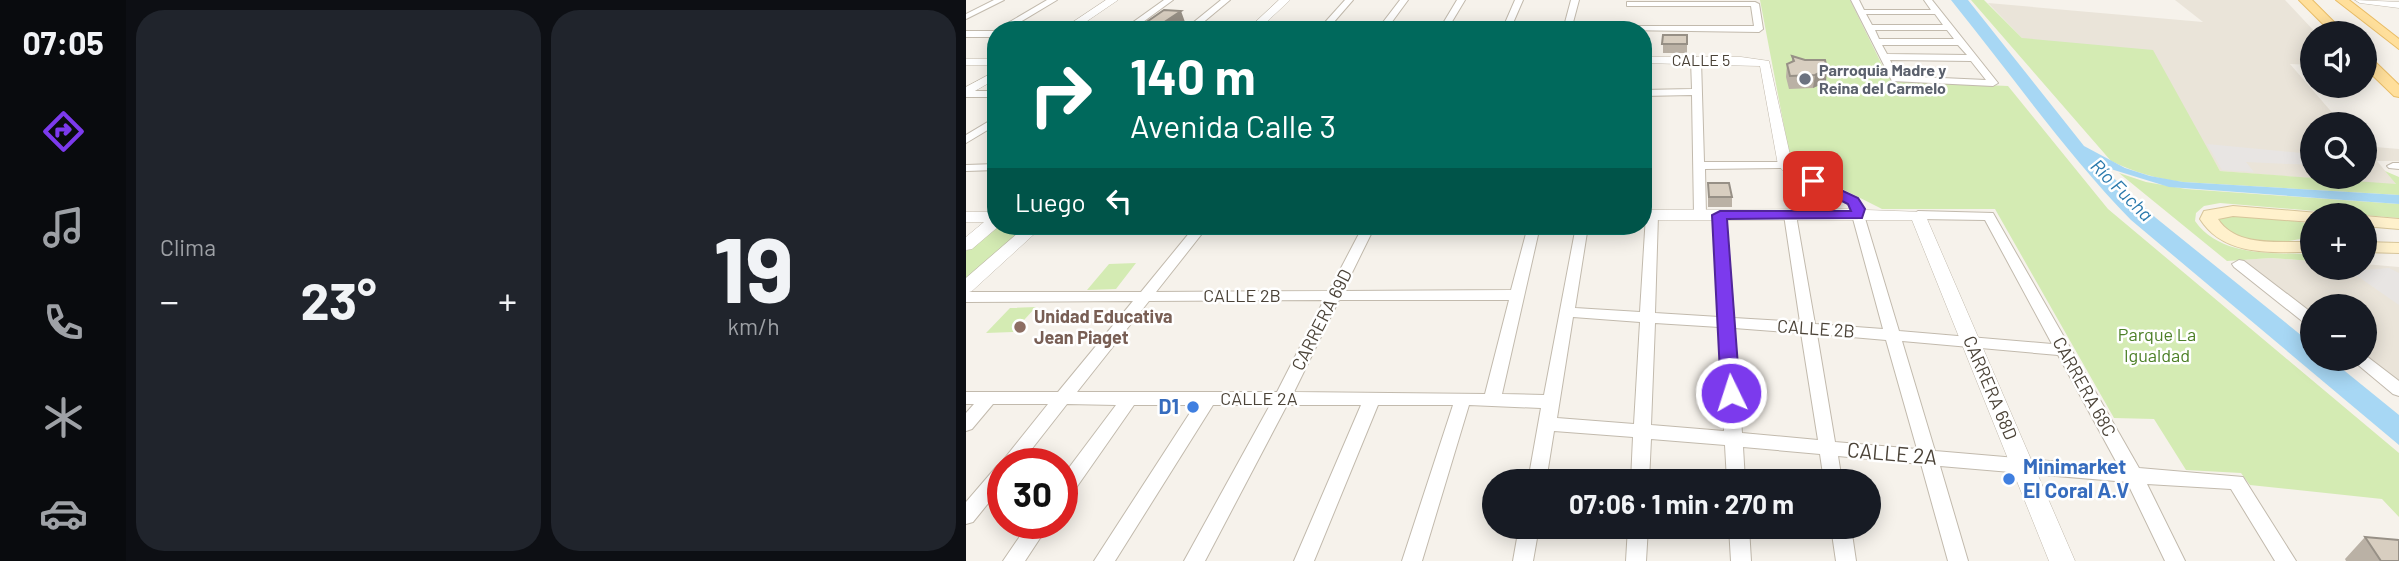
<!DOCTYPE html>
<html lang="es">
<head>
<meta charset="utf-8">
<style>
	:root { --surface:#171b24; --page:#20242c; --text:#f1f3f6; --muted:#9ea1a6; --accent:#7c3aed }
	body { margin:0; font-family:Barlow,sans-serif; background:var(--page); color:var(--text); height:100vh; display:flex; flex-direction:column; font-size:26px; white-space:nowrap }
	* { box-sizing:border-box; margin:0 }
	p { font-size:23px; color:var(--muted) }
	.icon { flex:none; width:38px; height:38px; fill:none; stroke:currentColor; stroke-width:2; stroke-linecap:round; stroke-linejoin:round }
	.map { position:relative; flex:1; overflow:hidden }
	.side { display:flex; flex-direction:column; gap:10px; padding:10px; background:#0d0f14; width:840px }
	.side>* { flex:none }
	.banner { position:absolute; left:21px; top:21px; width:665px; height:214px; border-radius:28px; box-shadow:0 4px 18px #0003; background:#00695c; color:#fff; overflow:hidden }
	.tools { position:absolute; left:1334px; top:21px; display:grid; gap:14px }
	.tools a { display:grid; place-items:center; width:77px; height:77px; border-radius:50%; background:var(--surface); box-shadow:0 4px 18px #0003; font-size:35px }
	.speed { position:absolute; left:21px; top:448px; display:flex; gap:14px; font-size:35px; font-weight:700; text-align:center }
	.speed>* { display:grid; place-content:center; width:91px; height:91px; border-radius:50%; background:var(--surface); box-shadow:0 4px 18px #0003; line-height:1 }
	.speed .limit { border:10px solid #d22; background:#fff; color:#111 }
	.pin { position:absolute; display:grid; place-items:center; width:60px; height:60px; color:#fff; margin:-30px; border-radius:14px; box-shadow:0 4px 10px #0006 }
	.me { position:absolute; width:77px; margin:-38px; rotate:356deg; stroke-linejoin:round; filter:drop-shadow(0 0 5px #0008) }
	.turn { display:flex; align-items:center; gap:24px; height:147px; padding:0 28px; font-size:32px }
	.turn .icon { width:91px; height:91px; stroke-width:2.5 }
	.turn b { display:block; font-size:49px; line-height:60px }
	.then { display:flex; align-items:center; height:66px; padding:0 28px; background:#0003; gap:14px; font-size:26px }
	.big { font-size:52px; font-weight:700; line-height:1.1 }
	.side .tile { flex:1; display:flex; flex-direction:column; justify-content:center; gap:10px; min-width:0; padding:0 24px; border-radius:28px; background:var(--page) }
	.side .dial { align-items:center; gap:0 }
	.dial b { font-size:91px; line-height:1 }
	.heat { display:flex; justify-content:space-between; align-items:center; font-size:38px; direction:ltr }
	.side .tiles { flex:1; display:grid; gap:10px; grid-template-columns:repeat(2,1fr) }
	.trip { position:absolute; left:516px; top:469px; width:399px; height:70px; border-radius:35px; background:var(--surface); box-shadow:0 4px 18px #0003; font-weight:700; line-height:70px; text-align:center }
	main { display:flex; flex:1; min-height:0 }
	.tabs { display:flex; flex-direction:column; width:126px; justify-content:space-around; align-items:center; background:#090b0e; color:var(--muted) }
	.tabs .icon { width:49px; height:49px }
	.tabs .on { color:var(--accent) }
	.tabs b { font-size:32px; color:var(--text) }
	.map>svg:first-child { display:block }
</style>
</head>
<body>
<main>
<nav class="tabs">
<b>07:05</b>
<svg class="icon on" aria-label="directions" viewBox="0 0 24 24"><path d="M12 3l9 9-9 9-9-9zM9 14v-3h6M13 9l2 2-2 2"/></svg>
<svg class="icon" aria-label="music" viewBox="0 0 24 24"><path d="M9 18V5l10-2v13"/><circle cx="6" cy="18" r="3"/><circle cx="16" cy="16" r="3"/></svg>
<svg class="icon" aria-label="phone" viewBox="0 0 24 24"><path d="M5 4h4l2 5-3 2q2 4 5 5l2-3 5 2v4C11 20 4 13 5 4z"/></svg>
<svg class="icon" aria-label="climate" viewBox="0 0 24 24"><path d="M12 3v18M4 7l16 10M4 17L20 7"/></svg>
<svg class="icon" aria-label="car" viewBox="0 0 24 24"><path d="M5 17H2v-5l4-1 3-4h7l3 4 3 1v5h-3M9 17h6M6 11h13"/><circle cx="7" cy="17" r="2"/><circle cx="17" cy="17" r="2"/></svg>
</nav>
<section class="side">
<div class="tiles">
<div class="tile"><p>Clima</p>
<div class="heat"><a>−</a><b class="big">23°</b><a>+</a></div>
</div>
<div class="tile dial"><b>19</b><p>km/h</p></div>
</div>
</section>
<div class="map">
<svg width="1433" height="561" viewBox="0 0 1433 561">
	<rect width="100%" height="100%" fill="#f6f2eb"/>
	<path fill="#eae4d9" d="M1209,0H1319L1350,33H1346V65L1324,64L1376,124H1346V177H1398V146L1433,149V161H1411L1431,185L1254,171L1229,129L1056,38L1022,3L1237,22Z
		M1305,258L1346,261V268H1398V264L1433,267V383L1398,356V306H1346V315L1275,260Z"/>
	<path fill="#d4ebb3" d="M794,0H884L920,73L926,81L1042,86L1142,209L1433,453V517L1416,499L1284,485L1275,473L1220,470L1188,419L1148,418L1029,209H916L825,163Z
		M1005,0H1018L1056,38L1187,50L1254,171L1430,184L1419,171L1433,177V195L1217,182C1191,179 1168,172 1145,161Z
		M1153,173L1180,182L1220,189L1433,204V218L1254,203L1238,206L1230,213L1229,221C1254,257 1307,253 1346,254V261L1305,258L1261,261Z
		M1260,215L1302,217L1346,224V237L1311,243L1271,239L1248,218Z
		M30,226H61L0,280V251Z
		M170,263L150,289L121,290L143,264Z
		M70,307L47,332L20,333L44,308Z"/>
	<path fill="#e8e5e3" d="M1241,144L1346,154V165L1280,162L1288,172L1256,170Z
		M1423,268L1433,273V305L1384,271Z"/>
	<path fill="#a7d7f4" d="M985,0H1002L1118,146L1159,168L1184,176L1217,182L1433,195V204L1203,187L1135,166L1190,218L1346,344V359H1364L1433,415V445L1165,220C1099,152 1045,74 985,0Z"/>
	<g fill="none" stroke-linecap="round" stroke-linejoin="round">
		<g stroke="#c2baad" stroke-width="2">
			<path id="minor" d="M28,0H38L0,19V14Z
				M81,0H91L41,30H30Z
				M198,0H207L166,30H156Z
				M255,0H264L228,30H218Z
				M379,0H387L361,30H352Z
				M434,0H442L420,30H411Z
				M491,0H499L481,30H473Z
				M549,0H557L544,30H536Z
				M605,0H613L605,30H597Z
				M885,0H893L898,10H965L958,0H966L1032,83L1027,86L926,81ZM900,14H969L977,25H906ZM909,30H981L988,39H913ZM916,45H992L1001,55L921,54ZM924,60L1005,61L1020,80L932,76Z
				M664,2H789L793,4L797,29L793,32L656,30L660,26H788L785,6H661V2Z
				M0,31H30V37H0Z
				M730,57L735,60L738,162H819L825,165L819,168L739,169L740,215L734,219L728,215L726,95L677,96V90L726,89L725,60Z
				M0,91H30V97H0Z
				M30,117V125L0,143V135Z
				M1427,163H1433V169L1423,168L1421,166Z
				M30,164V170L0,171V165Z
				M686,211L692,215L689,313L753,317L748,215L754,211L760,215L768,318L834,322L818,215L824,211L830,215L849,324L917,329L886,215L892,211L898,215L933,331L1086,344L1019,220L952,219L946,215L952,211L1027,213L1173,468L1277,477L1330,561H1309L1265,489L1181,484L1219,561H1199L1161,482L974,466L1002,561H982L955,464L872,456L876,481H858L854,454L777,447L779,481H761L759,445L685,439L683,481H665L667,437L588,431L580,481H562L575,408L503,405L456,561H436L487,405H412L348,561H328L395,405H321L239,561H218L304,405H247L149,561H128L229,405H168L103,498L96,500V477L150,405L101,404L54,464H37V485L7,522L0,524V502L31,466L34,464L82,404H27L6,429L0,431V413L8,404H0V392H92L167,301L0,302V292H175L229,226H242L190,292L363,291L397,226H409L377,291L545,290L562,226H574L536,394L578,395L610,226H622L609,308L674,312L680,215ZM358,300L311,392H111L183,301ZM373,300H543L519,394L328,392ZM607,317L674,322L668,424L591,418ZM689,323L753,327L758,431L685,425ZM768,328L835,333L852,440L776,433ZM851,334L920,340L951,449L869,442ZM936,341L1092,355L1153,467L969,451Z
				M1273,260L1278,261L1346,313V326L1341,325L1268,267L1266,264Z
				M1399,355L1433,381V396L1427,394L1385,359H1398Z
				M63,523H84L59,561H37Z
				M553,527H573L567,561H547Z
				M662,527H682L680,561H660Z
				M763,527H783L785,561H765Z
				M865,527H885L890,561H870Z"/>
		</g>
		<g stroke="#c2baad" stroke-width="1">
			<path id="tertiary" d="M140,0H152L108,30H95Z
				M313,0H324L292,30H281Z
				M1389,0L1433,2V8L1394,3Z
				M677,57H775L803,61L826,164L831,169L892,198L900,210L958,212L1109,561H1083L946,220H677V210L884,209L881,204L821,175L812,165L794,66L677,63Z
				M0,59H30V65H0Z
				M30,71V79L0,96V87Z
				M0,212H30V226H33L6,249L0,250V237L18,222H0Z
				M60,226H77L6,291L0,293V278Z"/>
		</g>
		<g stroke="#d7c59a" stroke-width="2">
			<path id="secondary" d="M1267,206L1352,213L1353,215H1346V222L1267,216L1252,219C1270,248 1316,241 1346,242V252C1306,252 1258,257 1234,219L1238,211Z
				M1398,216L1433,219V229L1398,226Z
				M1398,242L1433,243V253L1398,252Z"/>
		</g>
		<g stroke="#e9bd67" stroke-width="2">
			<path id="primary" d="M1333,0H1346L1379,33H1366Z
				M1370,0H1383L1433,39V49Z
				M1398,55L1403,56L1433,85V97L1428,96L1398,67Z"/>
		</g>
		<use href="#minor" fill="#fff" fill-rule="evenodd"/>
		<use href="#tertiary" fill="#fff" fill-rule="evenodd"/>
		<use href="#secondary" fill="#fff1cc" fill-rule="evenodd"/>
		<use href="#primary" fill="#ffdf9b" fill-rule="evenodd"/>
	</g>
	<path fill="#bab1a5" d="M697,35H721V53H697Z
		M826,56L860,82L847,88L823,89L820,77L821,64L826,62Z
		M742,183L766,197V207H742Z
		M1399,537L1433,561H1380L1379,559Z"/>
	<path fill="#979086" d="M215,11L219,22L209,30H193L197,23Z
		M861,69L860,82L847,88L849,75Z"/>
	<path fill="#d8cec0" stroke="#979086" stroke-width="2" d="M198,10L215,11L197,23H202L193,30H169Z
		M697,35H721V44H696Z
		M826,56L839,60H859L861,69L849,75L824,76L821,64L828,61Z
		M742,183H763L766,197H743Z
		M1399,537L1433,540V561H1415Z"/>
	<path fill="#7c3aed" stroke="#51269a" stroke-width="2" d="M847,177L892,198L899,209L896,218L761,219L774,393L771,398H758L755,393L746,215L754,211H885L882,204L842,184L840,181Z"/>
	<circle fill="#6b7280" stroke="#fff" stroke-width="2.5" cx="839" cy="79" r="7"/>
	<circle fill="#8d6e63" stroke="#fff" stroke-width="2.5" cx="54" cy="327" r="7"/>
	<g fill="#3f7fe0" stroke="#fff" stroke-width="2.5">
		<circle cx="227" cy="407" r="7"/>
		<circle cx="1043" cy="479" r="7"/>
	</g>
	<g text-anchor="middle" stroke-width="5" stroke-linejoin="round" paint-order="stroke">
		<g font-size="16" fill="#4b4338" stroke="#fff">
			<text x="735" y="66">CALLE 5</text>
		</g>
		<g font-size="16" font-weight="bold" fill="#5b616d" stroke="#fff" text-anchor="start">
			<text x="853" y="76">Parroquia Madre y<tspan x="853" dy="18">Reina del Carmelo</tspan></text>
		</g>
		<g font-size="18" fill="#4b4338" stroke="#fff">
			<text x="276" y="302">CALLE 2B</text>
			<text transform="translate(356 320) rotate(-63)" y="6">CARRERA 69D</text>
			<text transform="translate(850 329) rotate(4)" y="6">CALLE 2B</text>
			<text transform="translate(1118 387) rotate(61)" y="6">CARRERA 68C</text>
			<text transform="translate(1024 388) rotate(67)" y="6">CARRERA 68D</text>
			<text x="293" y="405">CALLE 2A</text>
		</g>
		<g font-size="18" font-weight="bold" fill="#785e54" stroke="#fff" text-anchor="start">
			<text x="68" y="323">Unidad Educativa<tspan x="68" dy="21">Jean Piaget</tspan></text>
		</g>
		<g font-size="18" fill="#4d8028" stroke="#fff">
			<text x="1191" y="341">Parque La<tspan x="1191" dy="21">Igualdad</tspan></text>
		</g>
		<g font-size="19" font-style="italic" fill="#2979ac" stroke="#fff">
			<text transform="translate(1156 190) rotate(45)" y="7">Río Fucha</text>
		</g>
		<g font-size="21" font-weight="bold" fill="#366cbe" stroke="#fff" text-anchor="end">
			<text x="213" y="414">D1</text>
			<text x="1057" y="474" text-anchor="start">Minimarket<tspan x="1057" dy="24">El Coral A.V</tspan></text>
		</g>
		<g font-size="21" fill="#4b4338" stroke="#fff">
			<text transform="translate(926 454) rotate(5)" y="7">CALLE 2A</text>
		</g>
	</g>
</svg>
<div class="tools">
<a><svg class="icon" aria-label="sound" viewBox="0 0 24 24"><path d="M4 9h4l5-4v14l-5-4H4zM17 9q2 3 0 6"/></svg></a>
<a><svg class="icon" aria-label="search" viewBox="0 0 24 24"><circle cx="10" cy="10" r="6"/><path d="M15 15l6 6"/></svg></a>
<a>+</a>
<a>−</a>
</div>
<div class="speed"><div class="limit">30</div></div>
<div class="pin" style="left:847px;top:181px;background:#d93025"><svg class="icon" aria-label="arrive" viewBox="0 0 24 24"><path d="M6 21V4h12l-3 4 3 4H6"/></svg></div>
<svg class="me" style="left:765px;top:393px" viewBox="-20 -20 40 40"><circle r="17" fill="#7c3aed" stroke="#fff" stroke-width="3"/><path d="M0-11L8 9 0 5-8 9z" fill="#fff"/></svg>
<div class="trip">07:06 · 1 min · 270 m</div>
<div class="banner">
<div class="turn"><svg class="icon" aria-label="right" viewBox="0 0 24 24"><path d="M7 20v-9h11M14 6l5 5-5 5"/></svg><div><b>140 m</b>Avenida Calle 3</div></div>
<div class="then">Luego<svg class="icon" aria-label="left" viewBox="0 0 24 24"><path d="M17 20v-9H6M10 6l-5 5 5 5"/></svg></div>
</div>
</div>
</main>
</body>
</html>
